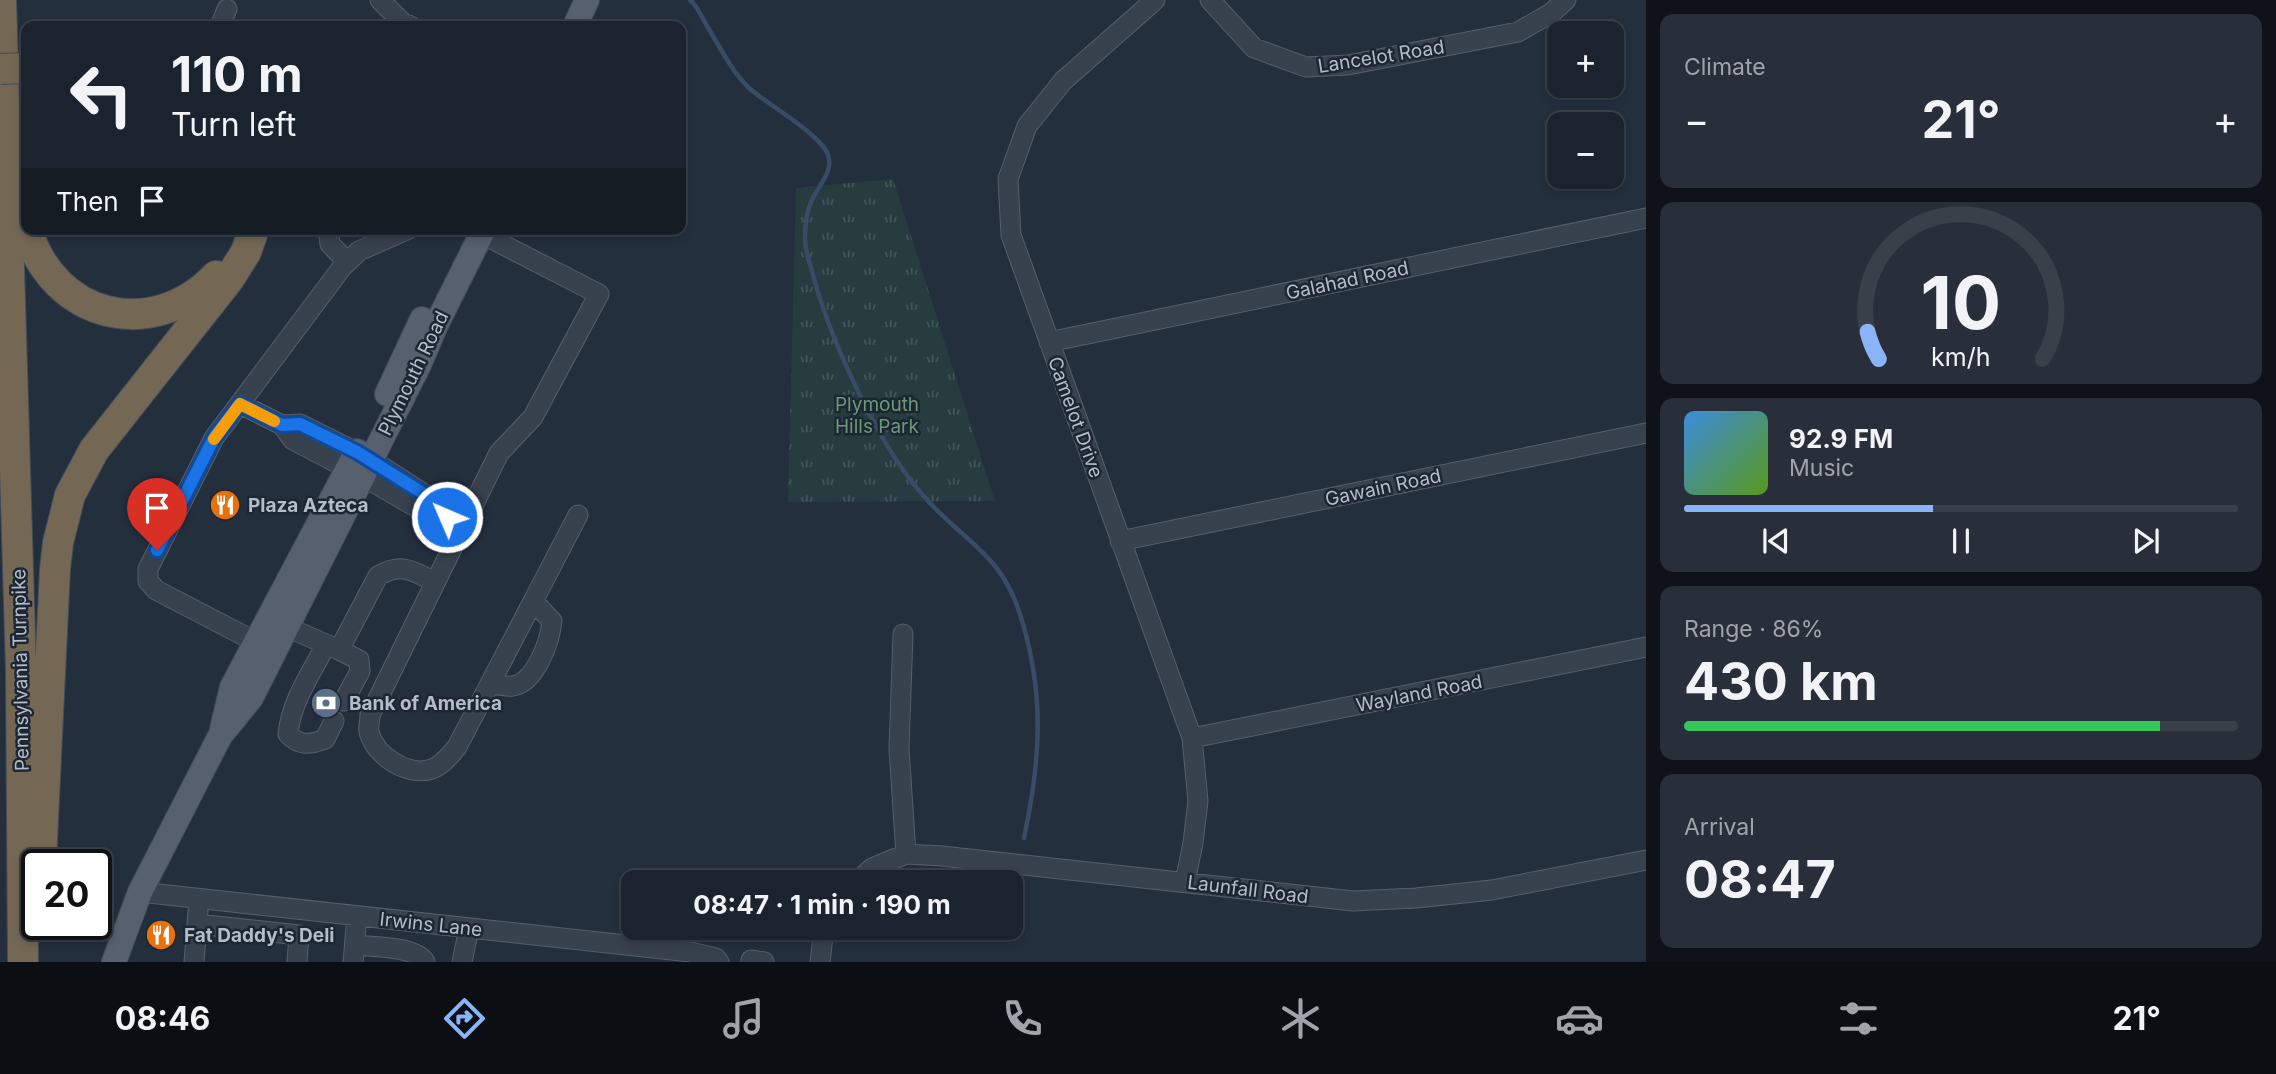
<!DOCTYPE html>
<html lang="en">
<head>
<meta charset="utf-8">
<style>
	:root { --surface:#1b232e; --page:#282f3a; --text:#f1f3f6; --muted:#a0a4aa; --line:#39404a; --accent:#8ab4f8 }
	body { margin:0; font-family:Inter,sans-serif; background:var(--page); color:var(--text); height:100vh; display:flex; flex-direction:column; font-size:26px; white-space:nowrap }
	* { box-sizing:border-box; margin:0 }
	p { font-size:23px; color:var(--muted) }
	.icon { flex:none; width:38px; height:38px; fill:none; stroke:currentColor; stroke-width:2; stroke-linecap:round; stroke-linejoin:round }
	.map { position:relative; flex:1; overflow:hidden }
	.side { display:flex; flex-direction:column; gap:14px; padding:14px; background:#0f1319; width:630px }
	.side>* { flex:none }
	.top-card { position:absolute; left:21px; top:21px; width:665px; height:214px; border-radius:14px; box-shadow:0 4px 10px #0003,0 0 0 2px var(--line); background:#1b232e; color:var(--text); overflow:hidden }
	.fabs { position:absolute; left:1547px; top:21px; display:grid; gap:14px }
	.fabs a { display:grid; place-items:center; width:77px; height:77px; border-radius:14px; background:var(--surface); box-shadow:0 4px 10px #0003,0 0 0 2px var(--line); font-size:35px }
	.speed { position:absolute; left:21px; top:849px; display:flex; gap:14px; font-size:35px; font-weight:700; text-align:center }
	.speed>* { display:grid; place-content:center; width:91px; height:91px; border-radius:50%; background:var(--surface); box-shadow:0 4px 10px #0003,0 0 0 2px var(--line); line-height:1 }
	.speed .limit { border:4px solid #111; border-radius:10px; background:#fff; color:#111 }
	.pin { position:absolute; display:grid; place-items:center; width:60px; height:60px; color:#fff; margin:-72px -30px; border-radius:50% 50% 50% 0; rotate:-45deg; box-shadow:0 0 7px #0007 }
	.pin .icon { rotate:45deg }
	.me { position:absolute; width:77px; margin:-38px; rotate:315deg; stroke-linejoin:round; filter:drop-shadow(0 0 5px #0008) }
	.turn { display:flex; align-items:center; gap:24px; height:147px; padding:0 35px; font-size:32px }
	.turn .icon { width:91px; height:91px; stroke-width:2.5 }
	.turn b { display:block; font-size:49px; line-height:60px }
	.then { display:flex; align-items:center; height:66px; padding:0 35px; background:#0003; gap:14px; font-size:26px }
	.big { font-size:52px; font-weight:700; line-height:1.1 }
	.side .widget { flex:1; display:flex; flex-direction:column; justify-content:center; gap:10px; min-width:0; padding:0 24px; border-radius:14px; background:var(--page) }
	.side .dial { align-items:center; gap:0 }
	.dial svg { height:182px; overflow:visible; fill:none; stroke:var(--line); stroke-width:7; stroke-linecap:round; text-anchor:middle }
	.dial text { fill:var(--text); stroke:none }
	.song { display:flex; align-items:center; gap:21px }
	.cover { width:84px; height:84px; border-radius:10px; background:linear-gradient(135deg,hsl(210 70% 55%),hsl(90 70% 35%)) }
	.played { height:7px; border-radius:4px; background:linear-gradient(90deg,var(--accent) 45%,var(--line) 45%) }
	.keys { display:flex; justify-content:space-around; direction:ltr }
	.heat { display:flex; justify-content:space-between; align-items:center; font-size:38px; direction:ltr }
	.charge { height:10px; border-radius:5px; background:linear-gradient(90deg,#34c759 86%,var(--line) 0) }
	.trip { position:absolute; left:621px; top:870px; width:402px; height:70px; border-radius:14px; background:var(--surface); box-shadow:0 4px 10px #0003,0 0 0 2px var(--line); font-weight:700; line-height:70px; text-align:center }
	.dock { display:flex; height:112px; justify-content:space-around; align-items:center; background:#0b0e12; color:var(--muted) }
	.dock .icon { width:49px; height:49px }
	.dock .active { color:var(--accent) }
	.dock b { font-size:32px; color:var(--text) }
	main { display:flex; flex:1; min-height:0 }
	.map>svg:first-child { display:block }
</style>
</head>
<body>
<main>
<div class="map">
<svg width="1646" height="962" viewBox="0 0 1646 962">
	<defs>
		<pattern id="grass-tufts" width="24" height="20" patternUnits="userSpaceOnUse" patternTransform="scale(1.75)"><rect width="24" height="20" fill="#263c3f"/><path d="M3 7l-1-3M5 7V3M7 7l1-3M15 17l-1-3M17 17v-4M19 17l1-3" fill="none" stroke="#435659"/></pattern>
	</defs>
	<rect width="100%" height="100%" fill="#242f3e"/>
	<path fill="url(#grass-tufts)" d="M893,179L995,501L788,502L796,188Z"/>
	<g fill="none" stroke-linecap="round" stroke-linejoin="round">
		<path stroke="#394c67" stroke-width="4.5" d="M690,0C697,6 702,17 707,26C720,47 731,70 748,87C765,103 822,135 828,155C834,173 817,187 811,202C806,213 805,228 805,239C805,251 810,263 813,275C826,323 846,369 870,415C886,446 905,476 929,502C968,544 1001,555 1020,614C1045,693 1041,758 1024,838"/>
		<g stroke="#565f6c" stroke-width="21">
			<path id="minor" d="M380,0L403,23L411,26
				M1155,0L1063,81L1027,126L1008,179L1011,235L1192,738L1198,801L1193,843L1185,882
				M1210,0L1254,48L1306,67L1348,65L1518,32L1551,13L1566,0
				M220,26L227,9
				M328,229L330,244L347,262
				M482,234L599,294L533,417L499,453L370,715C370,720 368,727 369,732C375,756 408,777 432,769C443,765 450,755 457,747L578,515
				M1049,342L1646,218
				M240,404L282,425L293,440L362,476L430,515L447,518L463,526
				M282,425L300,424L370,459L437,502L447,518
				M1120,541L1646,433
				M287,627L339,650L378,576C402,562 413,571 435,582
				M903,634L899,749L906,854
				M256,642L156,590L148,581V569L214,438L343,266L359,251L409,229
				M326,645C311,673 291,702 288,734C299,746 310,745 325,739L334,721
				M339,650L359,660L360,671L344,701
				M490,684C497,684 506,687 513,686C536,682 550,641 552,621L533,601
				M1192,738L1646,647
				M857,882L872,868L906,854L942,856L1353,901L1416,898L1492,890L1646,860
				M140,892L690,952L716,958L719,962
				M197,924L299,935L297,962
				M355,945C372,947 416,946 425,962
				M194,962L198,911
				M353,962L357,916
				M462,962L469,928
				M751,962V960L764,962
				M820,962L823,937L827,928"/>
		</g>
		<g stroke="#414a57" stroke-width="26">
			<path id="major" d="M575,26L587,0
				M387,394L422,319
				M222,729L232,687L357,451
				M114,962L140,892L220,736L251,698L419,365L436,325L484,229"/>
		</g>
		<g stroke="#434c59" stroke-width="32">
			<path id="highway" d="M1,0L21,669L23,962
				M27,229C53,318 152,343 216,276
				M41,861L55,569L58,543L70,495L94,450L229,279L246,252L254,229"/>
		</g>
		<use href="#minor" stroke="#38414e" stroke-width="19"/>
		<use href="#major" stroke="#56606e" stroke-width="24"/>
		<use href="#highway" stroke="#746855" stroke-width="30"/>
		<g stroke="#434c59" stroke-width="32" stroke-linecap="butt">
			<path id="highway-bridge" d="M0,69L26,68"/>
		</g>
		<use href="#highway-bridge" stroke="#746855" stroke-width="30"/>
	</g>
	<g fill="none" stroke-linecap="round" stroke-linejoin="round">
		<g stroke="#114b97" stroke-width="18">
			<path id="route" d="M157,550L214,438L240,404L282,425L300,424L357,452L437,502L447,517"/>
		</g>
		<use href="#route" stroke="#1a73e8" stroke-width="12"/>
		<path stroke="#f59e0b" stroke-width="12" d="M214,439L240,404L274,421"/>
	</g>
	<defs>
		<g id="restaurant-disc" transform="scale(1.575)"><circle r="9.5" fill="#e8710a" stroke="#1d2633"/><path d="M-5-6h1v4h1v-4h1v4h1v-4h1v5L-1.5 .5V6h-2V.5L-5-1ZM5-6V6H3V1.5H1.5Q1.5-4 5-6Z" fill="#fff"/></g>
		<g id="bank-disc" transform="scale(1.575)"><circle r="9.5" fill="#5c6f8a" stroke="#1d2633"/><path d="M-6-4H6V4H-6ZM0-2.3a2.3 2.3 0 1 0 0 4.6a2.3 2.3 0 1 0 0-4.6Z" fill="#fff"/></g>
	</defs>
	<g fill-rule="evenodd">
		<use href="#restaurant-disc" x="225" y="505"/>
		<use href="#bank-disc" x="326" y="703"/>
		<use href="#restaurant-disc" x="161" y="935"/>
	</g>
	<g text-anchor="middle" stroke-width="5" stroke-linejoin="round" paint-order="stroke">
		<g font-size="19" fill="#b4bcc9" stroke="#1d2633">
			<text transform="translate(1381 56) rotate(-9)" y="7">Lancelot Road</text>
			<text transform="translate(1347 280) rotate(-12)" y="7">Galahad Road</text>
			<text transform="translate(413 373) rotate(-64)" y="7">Plymouth Road</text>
			<text transform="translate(1076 417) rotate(70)" y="7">Camelot Drive</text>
			<text transform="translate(1383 487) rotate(-12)" y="7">Gawain Road</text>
			<text transform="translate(20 670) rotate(-91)" y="7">Pennsylvania Turnpike</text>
			<text transform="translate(1419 693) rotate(-11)" y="7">Wayland Road</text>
			<text transform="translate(1248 889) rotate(7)" y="7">Launfall Road</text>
			<text transform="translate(431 924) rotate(6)" y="7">Irwins Lane</text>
		</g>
		<g font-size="19" fill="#6b9a76" stroke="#1d2633">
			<text x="877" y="411">Plymouth<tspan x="877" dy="22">Hills Park</tspan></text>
		</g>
		<g font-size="19" font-weight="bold" fill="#b4bcc9" stroke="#1d2633" text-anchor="start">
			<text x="248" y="512">Plaza Azteca</text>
			<text x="349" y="710">Bank of America</text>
			<text x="184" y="942">Fat Daddy's Deli</text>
		</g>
	</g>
</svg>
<div class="fabs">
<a>+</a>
<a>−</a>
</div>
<div class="speed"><div class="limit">20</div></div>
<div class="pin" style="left:157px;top:550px;background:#d93025"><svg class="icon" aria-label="arrive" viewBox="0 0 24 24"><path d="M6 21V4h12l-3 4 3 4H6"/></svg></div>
<svg class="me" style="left:447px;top:517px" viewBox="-20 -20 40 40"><circle r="17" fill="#1a73e8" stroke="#fff" stroke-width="3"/><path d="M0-11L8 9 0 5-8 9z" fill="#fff"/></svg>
<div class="trip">08:47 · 1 min · 190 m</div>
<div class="top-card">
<div class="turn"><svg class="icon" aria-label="left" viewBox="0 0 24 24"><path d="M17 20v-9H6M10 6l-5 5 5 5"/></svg><div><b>110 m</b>Turn left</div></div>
<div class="then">Then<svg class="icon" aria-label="arrive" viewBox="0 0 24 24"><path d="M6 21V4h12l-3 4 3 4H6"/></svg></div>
</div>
</div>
<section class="side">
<div class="widget"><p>Climate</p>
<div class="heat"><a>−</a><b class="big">21°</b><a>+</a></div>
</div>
<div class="widget dial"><svg viewBox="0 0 100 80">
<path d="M14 69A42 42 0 1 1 86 69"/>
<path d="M14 69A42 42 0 0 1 9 57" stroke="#8ab4f8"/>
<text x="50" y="56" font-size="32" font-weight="700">10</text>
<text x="50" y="72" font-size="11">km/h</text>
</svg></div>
<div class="widget">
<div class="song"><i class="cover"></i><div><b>92.9 FM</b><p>Music</p></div></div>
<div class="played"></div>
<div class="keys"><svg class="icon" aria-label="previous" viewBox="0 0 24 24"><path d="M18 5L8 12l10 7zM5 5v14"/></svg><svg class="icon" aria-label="pause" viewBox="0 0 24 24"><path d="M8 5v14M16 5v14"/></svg><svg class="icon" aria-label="next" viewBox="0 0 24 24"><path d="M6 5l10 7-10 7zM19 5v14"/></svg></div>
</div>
<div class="widget"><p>Range · 86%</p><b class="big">430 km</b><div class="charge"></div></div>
<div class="widget"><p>Arrival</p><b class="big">08:47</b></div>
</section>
</main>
<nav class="dock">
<b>08:46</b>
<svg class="icon active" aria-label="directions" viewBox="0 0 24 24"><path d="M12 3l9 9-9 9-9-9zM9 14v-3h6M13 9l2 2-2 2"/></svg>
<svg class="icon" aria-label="music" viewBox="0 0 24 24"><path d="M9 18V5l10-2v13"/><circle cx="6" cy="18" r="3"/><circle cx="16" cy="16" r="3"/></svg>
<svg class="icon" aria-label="phone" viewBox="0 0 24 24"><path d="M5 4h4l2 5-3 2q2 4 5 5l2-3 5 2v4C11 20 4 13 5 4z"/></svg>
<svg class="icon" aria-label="climate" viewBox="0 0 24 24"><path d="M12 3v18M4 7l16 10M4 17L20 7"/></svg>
<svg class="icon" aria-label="car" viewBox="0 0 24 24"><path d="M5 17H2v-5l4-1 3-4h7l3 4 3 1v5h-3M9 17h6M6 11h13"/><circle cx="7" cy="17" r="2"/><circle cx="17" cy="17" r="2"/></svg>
<svg class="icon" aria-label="filters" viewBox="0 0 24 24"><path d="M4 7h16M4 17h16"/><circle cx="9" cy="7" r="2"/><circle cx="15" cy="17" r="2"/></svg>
<b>21°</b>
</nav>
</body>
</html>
